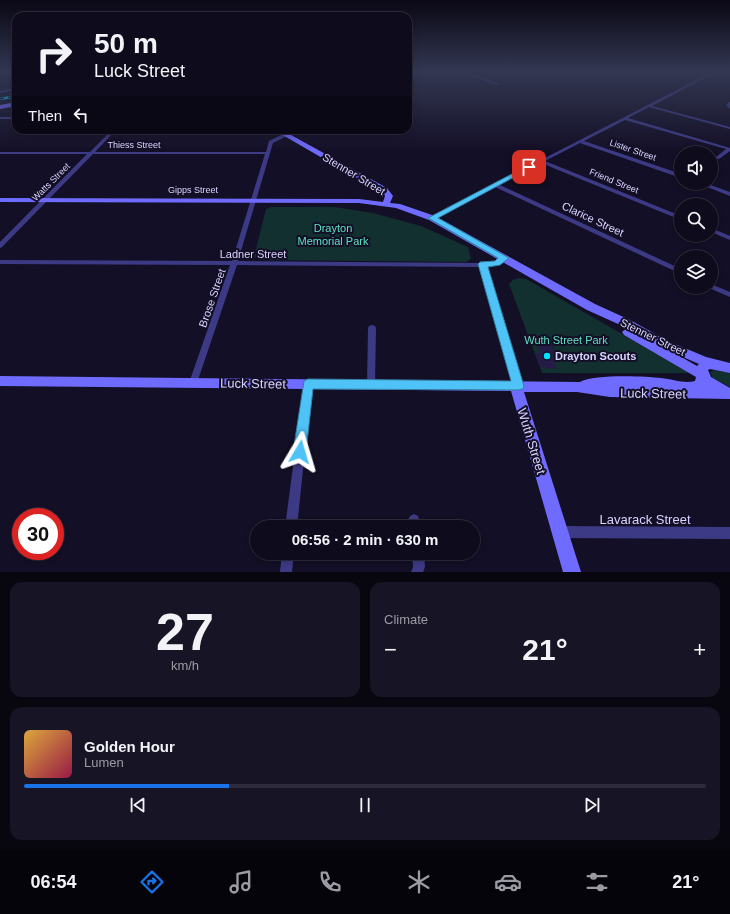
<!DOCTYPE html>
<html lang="en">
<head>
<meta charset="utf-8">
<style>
	:root { --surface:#0e0b1c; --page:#171425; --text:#f1f3f6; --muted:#9b9ba3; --line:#2e2b3b; --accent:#1a73e8 }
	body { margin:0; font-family:Helvetica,sans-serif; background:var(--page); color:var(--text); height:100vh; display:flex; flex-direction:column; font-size:15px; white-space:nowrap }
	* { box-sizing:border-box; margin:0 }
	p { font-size:13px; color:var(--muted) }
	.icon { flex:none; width:22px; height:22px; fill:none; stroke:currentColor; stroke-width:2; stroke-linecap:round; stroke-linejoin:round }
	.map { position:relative; height:572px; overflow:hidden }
	.details { display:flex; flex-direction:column; gap:10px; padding:10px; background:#08060f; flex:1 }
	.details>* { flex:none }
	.guide { position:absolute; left:12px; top:12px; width:400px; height:122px; border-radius:12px; box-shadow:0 2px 6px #0003,0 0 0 1px var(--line); background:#0e0b1c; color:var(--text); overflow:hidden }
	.controls { position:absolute; left:674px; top:146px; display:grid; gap:8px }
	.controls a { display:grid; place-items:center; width:44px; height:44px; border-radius:50%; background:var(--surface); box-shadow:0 2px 6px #0003,0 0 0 1px var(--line); font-size:20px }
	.speed { position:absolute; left:12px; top:508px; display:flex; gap:8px; font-size:20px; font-weight:700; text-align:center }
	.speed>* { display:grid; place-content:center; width:52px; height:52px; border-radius:50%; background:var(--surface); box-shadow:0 2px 6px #0003,0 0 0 1px var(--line); line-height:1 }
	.speed .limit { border:6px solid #d22; background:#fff; color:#111 }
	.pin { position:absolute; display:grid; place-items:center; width:34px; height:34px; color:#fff; margin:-17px; border-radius:8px; box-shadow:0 2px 6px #0006 }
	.me { position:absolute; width:44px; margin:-22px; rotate:7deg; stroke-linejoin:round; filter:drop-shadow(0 0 3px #0008) }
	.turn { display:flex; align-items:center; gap:14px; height:84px; padding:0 16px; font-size:18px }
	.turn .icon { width:52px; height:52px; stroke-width:2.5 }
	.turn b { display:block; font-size:28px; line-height:34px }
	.then { display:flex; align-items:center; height:38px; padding:0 16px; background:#0003; gap:8px; font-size:15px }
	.big { font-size:30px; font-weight:800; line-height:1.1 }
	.details .card { flex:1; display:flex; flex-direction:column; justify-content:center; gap:6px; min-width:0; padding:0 14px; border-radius:12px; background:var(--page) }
	.details .dial { align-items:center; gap:0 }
	.dial b { font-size:52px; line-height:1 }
	.song { display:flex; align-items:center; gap:12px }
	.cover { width:48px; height:48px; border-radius:6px; background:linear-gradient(135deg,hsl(40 70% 55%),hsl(340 70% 35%)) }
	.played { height:4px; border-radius:2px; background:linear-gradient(90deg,var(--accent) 30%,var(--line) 30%) }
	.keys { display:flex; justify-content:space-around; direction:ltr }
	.heat { display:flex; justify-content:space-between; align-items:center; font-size:22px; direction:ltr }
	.details .tiles { flex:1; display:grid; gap:10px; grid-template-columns:1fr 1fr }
	.card:last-child { grid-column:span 2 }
	.trip { position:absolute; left:250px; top:520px; width:230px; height:40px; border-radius:20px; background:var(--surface); box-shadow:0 2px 6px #0003,0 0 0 1px var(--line); font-weight:800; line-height:40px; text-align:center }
	.menu { display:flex; height:64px; justify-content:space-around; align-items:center; background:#06040b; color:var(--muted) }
	.menu .icon { width:28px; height:28px }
	.menu .active { color:var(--accent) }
	.menu b { font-size:18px; color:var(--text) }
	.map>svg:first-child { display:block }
</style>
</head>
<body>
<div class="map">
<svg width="730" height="572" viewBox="0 0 730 572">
	<rect width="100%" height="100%" fill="#130f26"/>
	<path fill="#12302f" d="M271,207H335L373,213L421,226L468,247L471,259L466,262L259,260L254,257L266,209Z
		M518,278L526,279L690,373H542L509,284L513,280Z
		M714,370L730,373V387L713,378L710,372Z"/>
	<path fill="#241b47" d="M535,338H550L558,360H554L557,369L540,367L535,353H540Z"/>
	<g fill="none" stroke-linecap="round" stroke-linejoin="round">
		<path fill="#3d3a85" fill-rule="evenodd" d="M460,72H464L500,84L497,85Z
			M712,72H716L652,106L730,127V129L649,107L628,118L730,148V151L719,159L715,158L726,149L625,120L584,141L681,174V178L580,143L545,161L681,216V220L541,163L500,185L681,269V274L495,187L434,219H430L429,218L538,161V160H541Z
			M723,72H730V74L724,73Z
			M16,88V90L0,93V91Z
			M729,102H730V109L726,105Z
			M0,117H16V119H0Z
			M112,130H116L95,152H266L269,141L283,134H287V136L273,143L238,261L480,263C484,262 487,264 490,263C496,261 500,256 506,257L507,258L506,259L493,266L487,267L522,386L521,389L518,390L515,389L514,386L481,267L237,265L197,383L196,385L193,387L190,385L189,383L230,265L0,264V260L232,261L265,154H93L2,247L0,248V242L87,154H0V152H90Z
			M697,183H705L730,192V196Z
			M711,228L730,236V240L711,232Z
			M711,284L730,292V297L709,288L711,287Z
			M372,325L375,326L376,328L375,384L374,387L371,388L368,387L367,384L368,328L369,326Z
			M308,380L311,381L312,384L297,527H285L304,384L305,381Z
			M414,514L418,516L421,527H409L408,520L410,516Z
			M560,526L730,527V539L560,538L556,536L554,532L556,528Z
			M282,553H294L292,572H280Z
			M412,553H424L425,567L423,572H411L413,567Z"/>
		<path fill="#6f6bff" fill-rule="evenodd" d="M16,102V106L0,109V105Z
			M274,130H282L387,188L393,196L390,203L400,204L435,216L595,304L630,320L668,341L706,357L730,363V373L710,369L708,370L711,377L730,388V399L610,397L577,392H524L581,572H563L511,391L0,386V376L580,382C593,374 644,376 661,378C672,379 684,384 695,381L696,377L624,335L622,332L627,328L587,310L429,220L396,208L359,203L0,202V198L359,199L383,202L385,196L381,192ZM676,354L699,364L697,366Z"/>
		<g stroke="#00e5ff" stroke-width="2.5">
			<path id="rail" d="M0,99L16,96"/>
		</g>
		<use href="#rail" stroke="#130f26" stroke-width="1.5" stroke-dasharray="4" stroke-linecap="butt"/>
	</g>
	<linearGradient id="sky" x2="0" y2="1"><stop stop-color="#0a0815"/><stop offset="0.47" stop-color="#333752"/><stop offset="1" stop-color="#333752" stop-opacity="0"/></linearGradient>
	<rect width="730" height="152" fill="url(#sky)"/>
	<path fill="#4fc3f7" stroke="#337fa1" d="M529,165L531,166V168L438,218L509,258L500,265L488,267L524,386L523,389L518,390L313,389L306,452L304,457L300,458L295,457L293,452L304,381L308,379L511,381L478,264L480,262L495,261L498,258L428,218Z"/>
	<circle fill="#00e5ff" stroke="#130f26" stroke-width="1.5" cx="547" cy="356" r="4"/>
	<g text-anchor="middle" stroke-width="4" stroke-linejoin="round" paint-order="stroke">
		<g font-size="9" fill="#d9d4ff" stroke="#130f26">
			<text x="134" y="148">Thiess Street</text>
			<text transform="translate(633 150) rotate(19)" y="3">Lister Street</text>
			<text transform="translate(614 181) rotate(22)" y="3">Friend Street</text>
			<text transform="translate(51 182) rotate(-45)" y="3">Watts Street</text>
			<text x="193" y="193">Gipps Street</text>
		</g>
		<g font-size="11" fill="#d9d4ff" stroke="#130f26">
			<text transform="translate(354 174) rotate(31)" y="4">Stenner Street</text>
			<text transform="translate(593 219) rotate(25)" y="4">Clarice Street</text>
			<text x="253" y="258">Ladner Street</text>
			<text transform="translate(212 298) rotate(-71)" y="4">Brose Street</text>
			<text transform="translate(653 337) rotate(26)" y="4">Stenner Street</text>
		</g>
		<g font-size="11" fill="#5fe0c0" stroke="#130f26">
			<text x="333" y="232">Drayton<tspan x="333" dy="13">Memorial Park</tspan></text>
			<text x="566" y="344">Wuth Street Park</text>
		</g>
		<g font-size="11" font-weight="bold" fill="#d9d4ff" stroke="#130f26" text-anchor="start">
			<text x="555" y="360">Drayton Scouts</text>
		</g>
		<g font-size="13" fill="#d9d4ff" stroke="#130f26">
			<text transform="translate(253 383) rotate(1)" y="5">Luck Street</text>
			<text transform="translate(653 393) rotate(1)" y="5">Luck Street</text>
			<text transform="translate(532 441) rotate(73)" y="5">Wuth Street</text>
			<text x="645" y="524">Lavarack Street</text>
		</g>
	</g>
</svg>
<div class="controls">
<a><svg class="icon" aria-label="sound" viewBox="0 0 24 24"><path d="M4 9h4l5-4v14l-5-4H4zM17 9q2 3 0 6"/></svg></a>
<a><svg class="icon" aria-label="search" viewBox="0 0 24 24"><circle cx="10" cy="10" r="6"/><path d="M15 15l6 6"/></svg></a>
<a><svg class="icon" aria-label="layers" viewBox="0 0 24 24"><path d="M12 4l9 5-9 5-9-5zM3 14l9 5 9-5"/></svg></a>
</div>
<div class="speed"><div class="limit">30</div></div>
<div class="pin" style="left:529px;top:167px;background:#d93025"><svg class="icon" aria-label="arrive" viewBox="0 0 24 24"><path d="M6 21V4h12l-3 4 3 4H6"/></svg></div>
<svg class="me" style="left:300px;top:452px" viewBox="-20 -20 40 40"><path d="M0-17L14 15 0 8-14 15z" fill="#4fc3f7" stroke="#fff" stroke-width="4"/></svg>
<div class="trip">06:56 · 2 min · 630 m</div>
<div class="guide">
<div class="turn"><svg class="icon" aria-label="right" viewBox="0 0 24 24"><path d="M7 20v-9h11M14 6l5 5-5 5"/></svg><div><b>50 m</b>Luck Street</div></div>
<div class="then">Then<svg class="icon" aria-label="left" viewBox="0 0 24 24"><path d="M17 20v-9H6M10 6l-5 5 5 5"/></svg></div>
</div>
</div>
<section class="details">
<div class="tiles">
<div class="card dial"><b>27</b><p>km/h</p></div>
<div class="card"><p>Climate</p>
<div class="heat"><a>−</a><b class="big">21°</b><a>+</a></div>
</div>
<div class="card">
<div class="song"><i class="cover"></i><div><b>Golden Hour</b><p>Lumen</p></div></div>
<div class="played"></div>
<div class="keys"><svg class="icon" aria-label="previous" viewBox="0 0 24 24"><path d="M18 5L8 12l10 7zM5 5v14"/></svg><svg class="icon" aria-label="pause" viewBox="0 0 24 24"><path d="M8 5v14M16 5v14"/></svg><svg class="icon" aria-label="next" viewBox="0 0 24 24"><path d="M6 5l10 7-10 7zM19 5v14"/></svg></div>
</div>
</div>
</section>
<nav class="menu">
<b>06:54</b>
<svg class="icon active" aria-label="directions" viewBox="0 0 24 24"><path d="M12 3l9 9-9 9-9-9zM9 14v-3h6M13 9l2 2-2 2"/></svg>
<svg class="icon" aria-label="music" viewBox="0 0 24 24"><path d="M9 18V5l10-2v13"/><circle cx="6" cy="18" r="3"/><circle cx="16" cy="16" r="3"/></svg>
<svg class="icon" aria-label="phone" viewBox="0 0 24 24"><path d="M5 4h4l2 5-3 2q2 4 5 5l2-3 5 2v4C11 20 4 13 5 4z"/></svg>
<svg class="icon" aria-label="climate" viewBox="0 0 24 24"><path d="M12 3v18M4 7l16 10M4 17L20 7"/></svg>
<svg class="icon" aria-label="car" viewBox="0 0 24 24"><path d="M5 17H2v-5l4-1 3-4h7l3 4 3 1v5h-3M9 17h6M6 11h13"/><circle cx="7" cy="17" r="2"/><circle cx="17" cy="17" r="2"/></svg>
<svg class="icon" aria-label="filters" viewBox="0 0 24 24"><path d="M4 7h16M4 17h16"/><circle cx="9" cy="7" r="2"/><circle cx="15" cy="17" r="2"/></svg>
<b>21°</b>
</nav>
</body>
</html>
